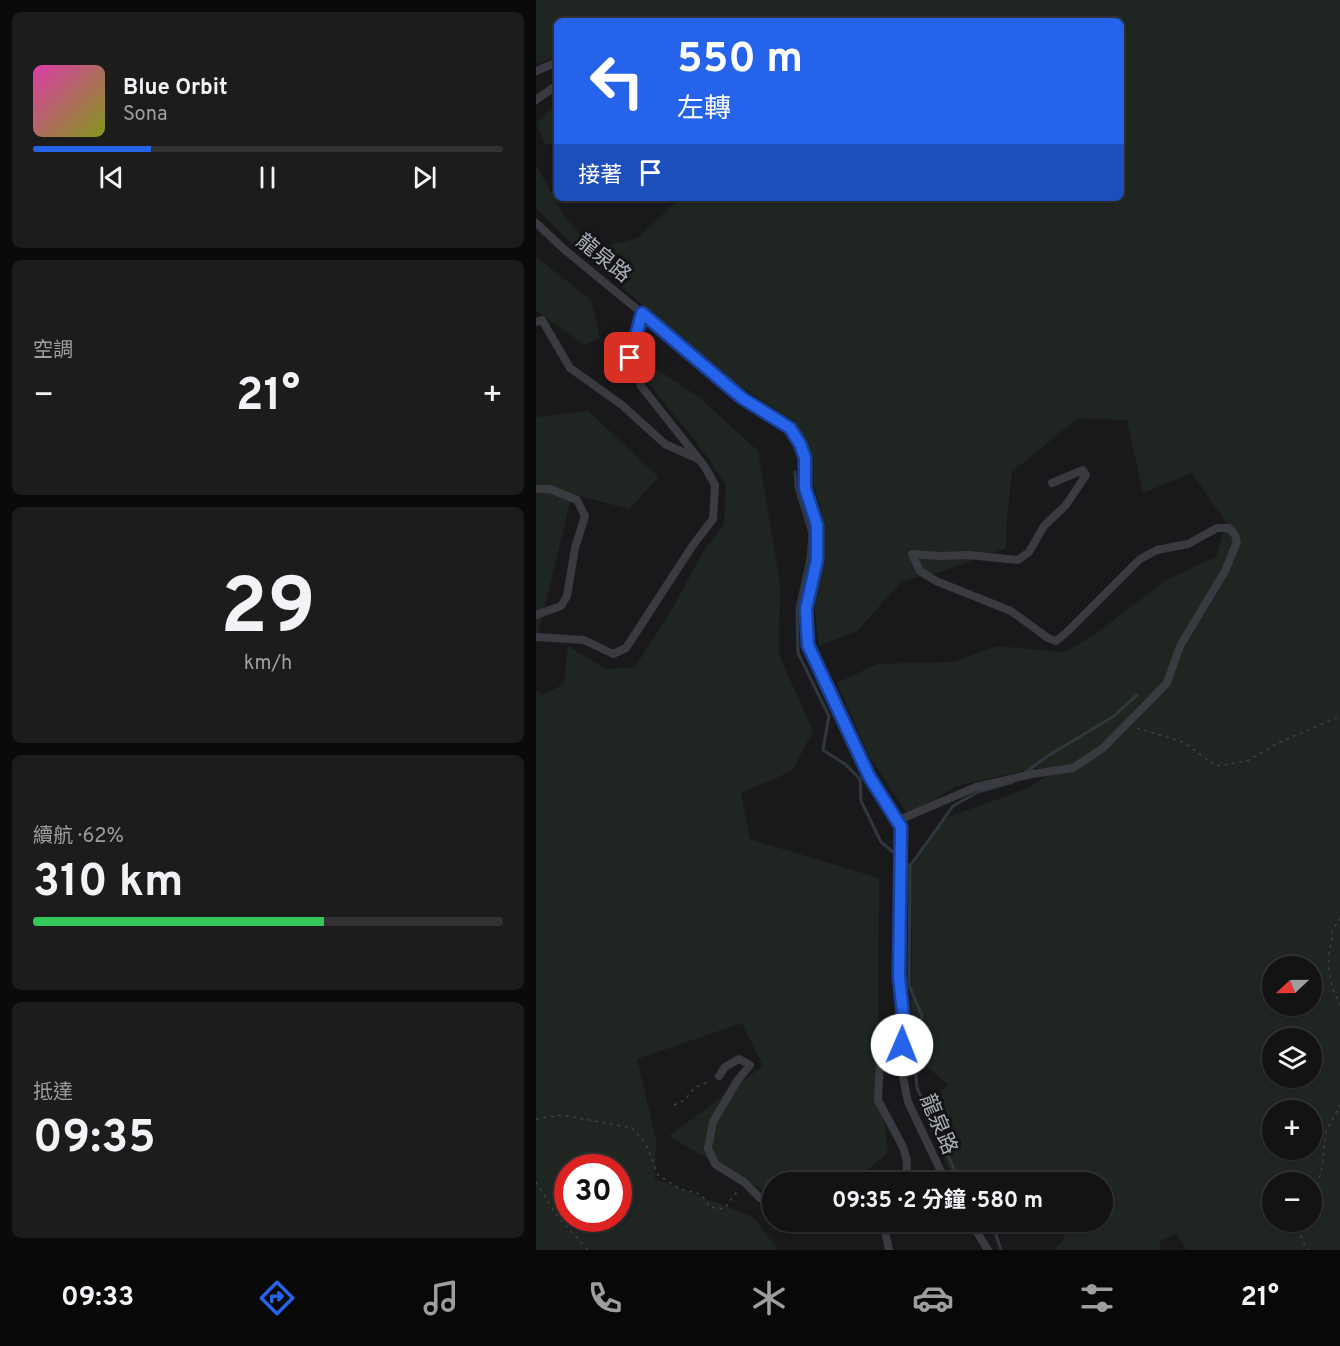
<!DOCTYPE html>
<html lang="zh-TW">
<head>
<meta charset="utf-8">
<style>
	:root { --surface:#131314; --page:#1c1c1d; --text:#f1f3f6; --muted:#9d9ea0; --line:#323234; --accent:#2563eb }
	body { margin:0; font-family:Overpass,"Noto Sans TC",sans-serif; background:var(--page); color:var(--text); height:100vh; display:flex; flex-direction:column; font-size:22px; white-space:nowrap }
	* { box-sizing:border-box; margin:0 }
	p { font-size:20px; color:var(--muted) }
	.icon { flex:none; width:33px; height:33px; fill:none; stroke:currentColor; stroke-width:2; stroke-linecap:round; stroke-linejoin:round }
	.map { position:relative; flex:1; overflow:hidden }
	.panel { display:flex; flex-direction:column; gap:12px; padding:12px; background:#0a0a0b; width:536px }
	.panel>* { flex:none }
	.top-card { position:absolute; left:18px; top:18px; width:570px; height:183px; border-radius:9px; box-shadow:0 2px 4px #0004,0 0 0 2px var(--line); background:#2563eb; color:#fff; overflow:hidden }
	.needle { width:39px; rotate:248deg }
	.tools { position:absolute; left:726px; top:956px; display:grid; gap:12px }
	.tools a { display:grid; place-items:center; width:60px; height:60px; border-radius:50%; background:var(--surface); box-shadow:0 2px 4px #0004,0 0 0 2px var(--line); font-size:30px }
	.speed { position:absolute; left:18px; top:1154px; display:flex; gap:12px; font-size:30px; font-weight:700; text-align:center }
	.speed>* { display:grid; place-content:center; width:78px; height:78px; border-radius:50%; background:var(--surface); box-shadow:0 2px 4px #0004,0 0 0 2px var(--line); line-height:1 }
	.speed .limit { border:9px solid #d22; background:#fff; color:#111 }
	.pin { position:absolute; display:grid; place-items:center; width:51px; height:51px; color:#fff; margin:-26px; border-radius:12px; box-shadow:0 3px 9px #0006 }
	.me { position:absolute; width:66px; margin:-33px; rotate:1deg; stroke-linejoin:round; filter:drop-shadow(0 0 4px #0008) }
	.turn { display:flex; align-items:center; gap:21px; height:126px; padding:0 24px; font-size:27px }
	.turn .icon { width:78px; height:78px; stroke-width:2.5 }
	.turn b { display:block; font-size:42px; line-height:51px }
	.then { display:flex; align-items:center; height:57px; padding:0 24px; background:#0003; gap:12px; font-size:22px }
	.big { font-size:45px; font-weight:700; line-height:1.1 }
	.panel .card { flex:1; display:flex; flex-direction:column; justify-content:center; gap:9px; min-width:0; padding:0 21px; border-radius:9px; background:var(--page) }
	.panel .dial { align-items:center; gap:0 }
	.dial b { font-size:78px; line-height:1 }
	.song { display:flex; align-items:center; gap:18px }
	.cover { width:72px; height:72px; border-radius:9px; background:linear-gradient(135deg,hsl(320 70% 55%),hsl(70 70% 35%)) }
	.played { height:6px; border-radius:3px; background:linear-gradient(90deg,var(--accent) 25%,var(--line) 25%) }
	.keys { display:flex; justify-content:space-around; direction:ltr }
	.heat { display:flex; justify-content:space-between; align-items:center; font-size:33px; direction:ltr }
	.charge { height:9px; border-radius:4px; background:linear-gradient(90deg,#34c759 62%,var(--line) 0) }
	.trip { position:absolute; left:226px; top:1172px; width:351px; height:60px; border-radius:30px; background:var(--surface); box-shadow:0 2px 4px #0004,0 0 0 2px var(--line); font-weight:700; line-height:60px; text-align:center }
	.tab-bar { display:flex; height:96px; justify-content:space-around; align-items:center; background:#080808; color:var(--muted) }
	.tab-bar .icon { width:42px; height:42px }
	.tab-bar .on { color:var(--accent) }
	.tab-bar b { font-size:27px; color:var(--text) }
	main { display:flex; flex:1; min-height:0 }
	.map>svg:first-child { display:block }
</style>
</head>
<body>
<main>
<section class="panel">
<div class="card">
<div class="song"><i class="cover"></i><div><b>Blue Orbit</b><p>Sona</p></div></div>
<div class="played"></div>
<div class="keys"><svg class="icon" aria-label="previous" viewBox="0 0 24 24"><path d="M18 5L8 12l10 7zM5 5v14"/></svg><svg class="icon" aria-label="pause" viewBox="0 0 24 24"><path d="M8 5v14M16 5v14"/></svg><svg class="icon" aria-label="next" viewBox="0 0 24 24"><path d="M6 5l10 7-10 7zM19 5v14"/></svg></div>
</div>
<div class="card"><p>空調</p>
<div class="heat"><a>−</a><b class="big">21°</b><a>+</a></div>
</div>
<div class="card dial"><b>29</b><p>km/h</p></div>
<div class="card"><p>續航 · 62%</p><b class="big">310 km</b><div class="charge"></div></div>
<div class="card"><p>抵達</p><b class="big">09:35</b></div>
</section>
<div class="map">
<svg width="805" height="1250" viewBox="0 0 805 1250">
	<rect width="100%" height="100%" fill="#19191b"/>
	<path fill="#1f2621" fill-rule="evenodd" d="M0,0H804V1250H650L641,1233L624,1241V1250H518L529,1237L522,1221H567V1182H505L503,1177L418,1179L383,1107L413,1085L381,1059L375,1017L376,934L370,876L409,818L493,788L518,769L499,768L421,786L372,815L333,756L301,683L341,664L418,662L461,646L528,652L558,635L630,580L680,557L690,522L656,473L607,493L591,420L542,418L476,472L471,517L470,548L407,571L366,581L321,631L283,646L279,609L287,516L260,422L197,382L40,248L0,208V165L30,219L59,249L102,238L144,198H585V21H21V56L0,64ZM736,966H776V1005H736ZM736,1038H776V1077H736ZM736,1110H776V1149H736ZM736,1182H776V1221H736Z
		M21,104V142L9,145L0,122Z
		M0,257L55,300L64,338L49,345L0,311Z
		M103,357L164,398L222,451L244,583L243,655L277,731L256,771L205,793L214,839L343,878L342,1080L352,1152L318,1182H237V1196L133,1136L227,1066L206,1023L101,1059L120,1140L119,1179L217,1217L242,1250H0V690L7,695L28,684L32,646L70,669L99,667L135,611L166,554L188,524L190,485L168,452L114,385ZM32,1167H82V1218H32Z
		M52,411L123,477L93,509L36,494L2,634L0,633V417Z"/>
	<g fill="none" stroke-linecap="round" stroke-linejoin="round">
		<path stroke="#30383f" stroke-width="3" d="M259,472L260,488L274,533L272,558L261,609L262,653L293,716L287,750L309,764L324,779L325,801L345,842L362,856
			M489,773L510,757L578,716L601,695
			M367,861L374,866L373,985L386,1016L378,1056L381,1088L424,1182
			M374,866L417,806L442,792L477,782
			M452,1221L458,1229L465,1250"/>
		<path stroke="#404247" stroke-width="1.5" stroke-dasharray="3 4.5" stroke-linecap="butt" d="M601,728L647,742L680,766L711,761L742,743L805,716
			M805,918L796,930C797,940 794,945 793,954C792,973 795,990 805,1006
			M138,1105L149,1100L158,1088L174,1081
			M0,1119L26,1115L96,1128L110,1144L122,1175L144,1189L165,1194L174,1207L188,1209L202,1190
			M0,1182L21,1216L52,1250
			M776,1207L786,1167L790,1131L805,1104
			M767,1221C761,1231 766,1241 772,1250"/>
		<path stroke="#3a3b40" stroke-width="8" d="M0,71L21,62
			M0,100L21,85
			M0,223L29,250L181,375L206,398L254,428L264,444L269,458V488L281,524V560L270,609L272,645L332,776L365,827L363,976L367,1014L364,1062L372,1102L410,1182
			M0,322L6,320L34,368L86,405L129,444L160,458
			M0,489H14L41,500L49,516L39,548L31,596L25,606L0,615
			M0,637L48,640L77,654L90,648L157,545L177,519L179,485L169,467L105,386L94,358L106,313
			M363,820L440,787L496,774L537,768L567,748L631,683L644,646L689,571L701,542L699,535L693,528H681L652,544L621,550L604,559L530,633L520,641L512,638L475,611L400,581L384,571L376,554L405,556L433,555L482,560L493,552L508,526L530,505L550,475L547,470L516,483
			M367,1014L349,1033L344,1062L342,1100L367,1147L371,1161L370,1182
			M183,1076L189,1067L203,1059L214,1065L201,1081L177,1122L172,1148L179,1164L208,1182L224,1198L237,1204
			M271,1221L295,1226L314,1221
			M347,1221L353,1250
			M434,1221L452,1250"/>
	</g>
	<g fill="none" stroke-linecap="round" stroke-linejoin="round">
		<g stroke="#184099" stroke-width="15">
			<path id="route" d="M94,358L106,313L206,398L254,428L264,444L269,458V488L281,525V560L270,609L272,645L333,776L365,827L363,976L367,1014L366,1045"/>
		</g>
		<use href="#route" stroke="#2563eb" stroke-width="10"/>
	</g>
	<g text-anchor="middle" stroke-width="6" stroke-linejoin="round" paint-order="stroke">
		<g font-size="21" fill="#acb0ba" stroke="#141416">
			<text transform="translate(68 258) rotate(39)" y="7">龍泉路</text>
			<text transform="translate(403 1124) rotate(67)" y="7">龍泉路</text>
		</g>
	</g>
</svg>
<div class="tools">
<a><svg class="needle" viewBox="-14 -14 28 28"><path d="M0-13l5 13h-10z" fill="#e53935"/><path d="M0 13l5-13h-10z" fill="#9d9ea0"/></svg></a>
<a><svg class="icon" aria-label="layers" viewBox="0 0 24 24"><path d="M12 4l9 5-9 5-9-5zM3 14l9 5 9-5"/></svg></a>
<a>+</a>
<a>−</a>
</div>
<div class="speed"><div class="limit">30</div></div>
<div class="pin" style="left:94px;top:358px;background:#d93025"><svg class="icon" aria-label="arrive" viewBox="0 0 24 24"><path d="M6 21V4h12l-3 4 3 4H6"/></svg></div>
<svg class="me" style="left:366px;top:1045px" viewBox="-20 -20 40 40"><circle r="19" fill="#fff"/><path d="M0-13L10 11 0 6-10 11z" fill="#2563eb"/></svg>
<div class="trip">09:35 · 2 分鐘 · 580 m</div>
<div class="top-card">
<div class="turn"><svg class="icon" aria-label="left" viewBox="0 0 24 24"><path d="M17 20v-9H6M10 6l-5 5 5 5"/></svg><div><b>550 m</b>左轉</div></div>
<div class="then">接著<svg class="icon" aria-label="arrive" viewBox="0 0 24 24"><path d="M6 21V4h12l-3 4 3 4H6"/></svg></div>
</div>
</div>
</main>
<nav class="tab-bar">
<b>09:33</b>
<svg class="icon on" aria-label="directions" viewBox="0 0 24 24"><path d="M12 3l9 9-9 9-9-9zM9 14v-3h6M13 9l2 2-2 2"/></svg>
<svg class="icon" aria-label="music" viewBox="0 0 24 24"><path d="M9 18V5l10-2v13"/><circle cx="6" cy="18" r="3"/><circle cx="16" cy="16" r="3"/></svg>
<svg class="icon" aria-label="phone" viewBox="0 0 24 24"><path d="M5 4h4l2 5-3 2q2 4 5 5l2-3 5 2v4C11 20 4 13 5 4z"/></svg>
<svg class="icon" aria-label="climate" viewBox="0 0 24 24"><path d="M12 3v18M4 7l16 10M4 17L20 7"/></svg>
<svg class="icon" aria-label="car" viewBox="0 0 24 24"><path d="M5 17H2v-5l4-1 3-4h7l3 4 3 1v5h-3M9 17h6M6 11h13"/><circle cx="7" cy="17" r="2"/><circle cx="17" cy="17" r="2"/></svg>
<svg class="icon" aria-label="filters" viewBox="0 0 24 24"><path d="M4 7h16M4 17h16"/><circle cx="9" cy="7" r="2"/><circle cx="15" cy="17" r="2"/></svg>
<b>21°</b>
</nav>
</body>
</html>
